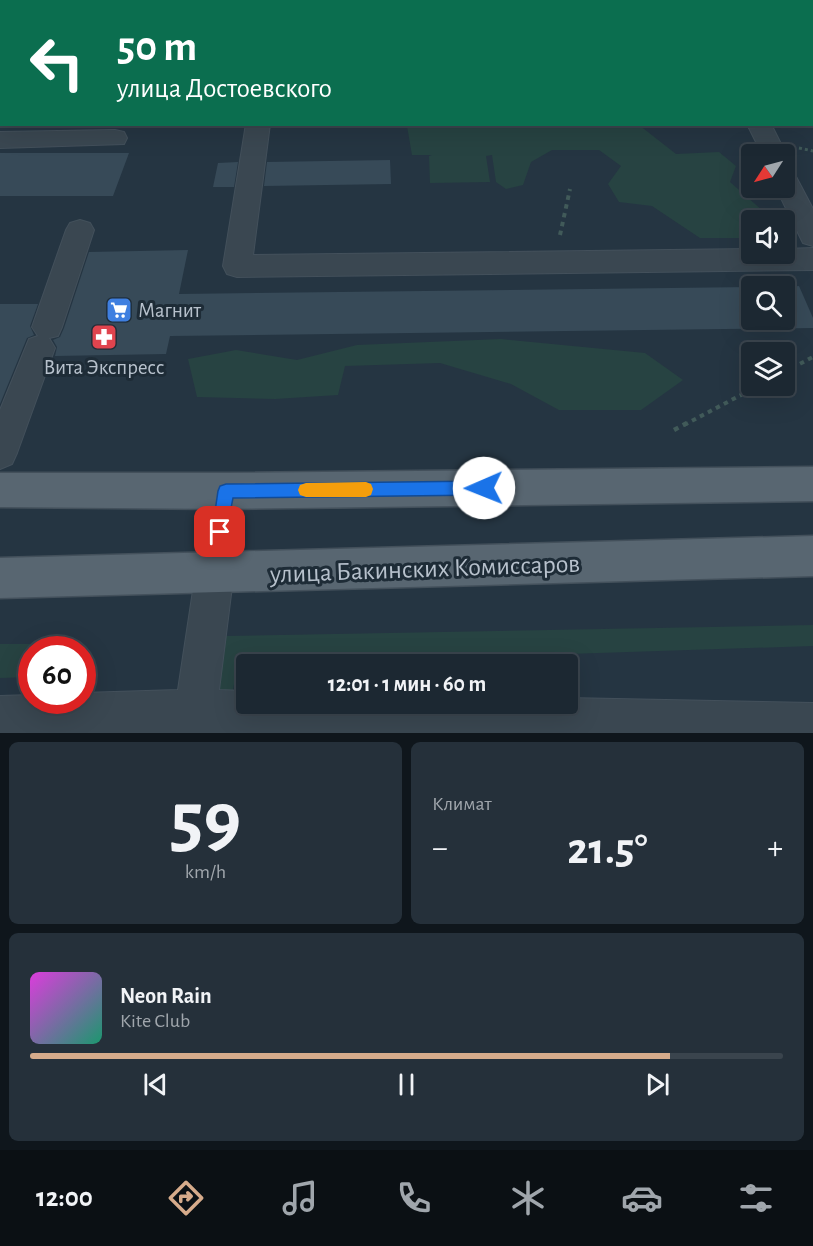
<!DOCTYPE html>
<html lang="ru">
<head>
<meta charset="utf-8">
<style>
	:root { --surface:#1c2832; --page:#25303a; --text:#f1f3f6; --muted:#a0a6ac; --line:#3a444d; --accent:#d6ab8b }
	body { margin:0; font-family:"Alegreya Sans",sans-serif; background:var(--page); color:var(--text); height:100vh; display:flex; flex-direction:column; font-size:22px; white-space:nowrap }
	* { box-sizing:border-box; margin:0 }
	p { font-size:20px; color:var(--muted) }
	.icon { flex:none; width:33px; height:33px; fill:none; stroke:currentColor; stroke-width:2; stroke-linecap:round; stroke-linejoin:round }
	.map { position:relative; height:733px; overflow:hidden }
	.sheet { display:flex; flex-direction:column; gap:9px; padding:9px; background:#0f161c; flex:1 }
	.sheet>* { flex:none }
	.hud { position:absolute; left:0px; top:0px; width:813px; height:126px; box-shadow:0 6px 24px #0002,0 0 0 2px var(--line); background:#0b6e4f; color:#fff; overflow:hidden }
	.needle { width:39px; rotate:234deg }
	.controls { position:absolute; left:741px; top:144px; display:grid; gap:12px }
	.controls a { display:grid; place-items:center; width:54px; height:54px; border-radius:6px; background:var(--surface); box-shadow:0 6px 24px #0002,0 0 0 2px var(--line); font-size:30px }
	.speed { position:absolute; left:18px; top:636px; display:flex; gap:12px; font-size:30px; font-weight:700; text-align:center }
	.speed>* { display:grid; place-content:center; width:78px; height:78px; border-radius:50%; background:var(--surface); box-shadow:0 6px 24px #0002,0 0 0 2px var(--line); line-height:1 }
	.speed .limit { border:9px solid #d22; background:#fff; color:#111 }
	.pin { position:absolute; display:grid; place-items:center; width:51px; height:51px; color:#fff; margin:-26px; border-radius:12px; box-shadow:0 3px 9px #0006 }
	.me { position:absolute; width:66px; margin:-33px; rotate:269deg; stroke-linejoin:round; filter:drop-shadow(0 0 4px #0008) }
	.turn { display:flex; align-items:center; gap:21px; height:126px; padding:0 18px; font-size:27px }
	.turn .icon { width:78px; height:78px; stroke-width:2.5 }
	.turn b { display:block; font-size:42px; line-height:51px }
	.big { font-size:45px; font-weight:700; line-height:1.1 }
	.sheet .tile { flex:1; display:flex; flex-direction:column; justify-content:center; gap:9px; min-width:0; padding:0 21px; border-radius:9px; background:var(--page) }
	.sheet .dial { align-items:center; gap:0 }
	.dial b { font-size:78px; line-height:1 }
	.song { display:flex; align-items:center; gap:18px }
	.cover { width:72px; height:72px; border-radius:9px; background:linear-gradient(135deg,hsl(300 70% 55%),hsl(160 70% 35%)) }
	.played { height:6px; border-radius:3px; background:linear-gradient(90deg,var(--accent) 85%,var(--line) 85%) }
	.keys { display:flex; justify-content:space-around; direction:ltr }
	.heat { display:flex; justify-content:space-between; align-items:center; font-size:33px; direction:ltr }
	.sheet .tiles { flex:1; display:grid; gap:9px; grid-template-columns:1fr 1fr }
	.tile:last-child { grid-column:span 2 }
	.trip { position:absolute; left:236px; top:654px; width:342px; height:60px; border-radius:6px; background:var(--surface); box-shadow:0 6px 24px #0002,0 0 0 2px var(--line); font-weight:700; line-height:60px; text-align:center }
	.dock { display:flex; height:96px; justify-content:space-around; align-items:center; background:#0b1014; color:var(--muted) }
	.dock .icon { width:42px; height:42px }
	.dock .active { color:var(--accent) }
	.dock b { font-size:27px; color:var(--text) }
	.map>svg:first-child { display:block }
</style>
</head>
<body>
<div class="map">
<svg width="813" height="733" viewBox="0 0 813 733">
	<rect width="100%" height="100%" fill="#253542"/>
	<path fill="#274342" d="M639,125L676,154L719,152L736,166L730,182L763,211L756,220H752L751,228L744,238H700L652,206L619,202L608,184L621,166L599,150H552L531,162L523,185L506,189L496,182L492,155L486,156L490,182L430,183L429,156L432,155H412L407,126Z
		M501,339L645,353L683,380L641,410H559L511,384L440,363L345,366L338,395L275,399L197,397L188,359L236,350L297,360L357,345Z
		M813,625V646L237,665L231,703L216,704L226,636Z
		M0,644H59L60,649L32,650L31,677L0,678Z"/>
	<path fill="#374a58" d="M0,153H129L113,196H0Z
		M390,160L391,184L264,186L267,162Z
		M238,162L234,187H213L218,163Z
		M188,250L179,294L752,287V320H784V287L799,286L813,318V328L170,336L166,354L55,356L57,347L53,340L60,337L64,328L89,252Z
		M0,304H38L30,326L34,335L27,338L0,404Z"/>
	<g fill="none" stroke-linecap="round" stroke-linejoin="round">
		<g stroke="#43505b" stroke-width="2">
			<path id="minor" d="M246,124H270L253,255L752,249V254H784V249L813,248V270L237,277L227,274L223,266Z
				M747,124H771L786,154L784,157V154H762Z
				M115,130L124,132L127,138L124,144L0,148V132Z
				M784,168L793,171L813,209V246L803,243L776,188H784Z
				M80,220L90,223L94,230L62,327L58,336L49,338L55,348L17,453L12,464L0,469V410L29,339L38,336L32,327L66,230L70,223Z
				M226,474L239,479L244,491L219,690L246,691V704H567V698L813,703V733H0V696L32,695V700H82V693L178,690L208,491L213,479Z"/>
		</g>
		<g stroke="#43505b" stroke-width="3">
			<path id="major" d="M813,467V501L226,509L0,507V473H226Z
				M813,536V576L0,598V558Z"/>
		</g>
		<path stroke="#415a59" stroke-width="3" stroke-dasharray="3 3" stroke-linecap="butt" d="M133,2L140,0
			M273,2L276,0
			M799,148L813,151"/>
		<path stroke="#415a59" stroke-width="4" stroke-dasharray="4.5 4.5" stroke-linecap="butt" d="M560,235L570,189
			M784,372L813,357
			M684,425L758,386"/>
		<path stroke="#415a59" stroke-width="4.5" stroke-dasharray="5 5" stroke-linecap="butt" d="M674,430L687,423"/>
		<use href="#minor" fill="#3a4751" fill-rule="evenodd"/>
		<use href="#major" fill="#586671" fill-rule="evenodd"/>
	</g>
	<path fill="#1a73e8" stroke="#114b97" stroke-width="1.5" d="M484,481L490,483L492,488L490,493L484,495L233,498L225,538L220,540L214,538L212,532L218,491L220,486L226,484Z"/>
	<path fill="#f59e0b" d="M366,482L371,484L373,489L371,495L366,497H306L300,495L298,490L300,485L306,483Z"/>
	<defs>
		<g id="supermarket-square" transform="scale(1.35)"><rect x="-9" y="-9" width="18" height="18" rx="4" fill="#3f7fe0" stroke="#1e2c37"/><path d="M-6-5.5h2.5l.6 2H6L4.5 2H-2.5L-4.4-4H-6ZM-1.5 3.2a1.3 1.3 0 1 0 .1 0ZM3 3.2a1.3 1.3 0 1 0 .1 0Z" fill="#fff"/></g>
		<g id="pharmacy-square" transform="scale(1.35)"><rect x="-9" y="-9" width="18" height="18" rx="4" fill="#e0444e" stroke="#1e2c37"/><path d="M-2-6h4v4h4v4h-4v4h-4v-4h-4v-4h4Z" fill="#fff"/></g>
	</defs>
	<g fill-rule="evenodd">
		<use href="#supermarket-square" x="119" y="310"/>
		<use href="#pharmacy-square" x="104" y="337"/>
	</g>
	<g text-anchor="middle" stroke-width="6" stroke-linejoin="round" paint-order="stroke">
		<g font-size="21" fill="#b7c1cc" stroke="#1e2c37" text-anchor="start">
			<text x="138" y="317">Магнит</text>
			<text x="104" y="374" text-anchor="middle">Вита Экспресс</text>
		</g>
		<g font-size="26" fill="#b7c1cc" stroke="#1e2c37">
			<text transform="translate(425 568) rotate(-2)" y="9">улица Бакинских Комиссаров</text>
		</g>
	</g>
</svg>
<div class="controls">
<a><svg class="needle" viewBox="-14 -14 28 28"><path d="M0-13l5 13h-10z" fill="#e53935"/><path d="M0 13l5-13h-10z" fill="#a0a6ac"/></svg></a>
<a><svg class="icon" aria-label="sound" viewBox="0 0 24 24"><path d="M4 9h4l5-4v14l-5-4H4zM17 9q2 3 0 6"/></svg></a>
<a><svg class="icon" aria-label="search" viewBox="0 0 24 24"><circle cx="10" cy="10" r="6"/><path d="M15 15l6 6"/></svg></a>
<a><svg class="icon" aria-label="layers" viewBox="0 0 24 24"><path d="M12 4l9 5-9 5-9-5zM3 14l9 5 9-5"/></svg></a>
</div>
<div class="speed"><div class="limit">60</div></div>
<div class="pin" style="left:220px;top:532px;background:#d93025"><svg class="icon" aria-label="arrive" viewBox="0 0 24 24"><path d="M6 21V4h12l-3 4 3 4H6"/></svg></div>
<svg class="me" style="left:484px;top:488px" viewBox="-20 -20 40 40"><circle r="19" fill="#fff"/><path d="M0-13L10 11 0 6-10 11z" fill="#1a73e8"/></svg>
<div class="trip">12:01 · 1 мин · 60 m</div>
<div class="hud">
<div class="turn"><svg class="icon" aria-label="left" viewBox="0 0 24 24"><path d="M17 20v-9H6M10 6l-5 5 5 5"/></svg><div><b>50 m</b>улица Достоевского</div></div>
</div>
</div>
<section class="sheet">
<div class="tiles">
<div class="tile dial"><b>59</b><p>km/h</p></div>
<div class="tile"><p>Климат</p>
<div class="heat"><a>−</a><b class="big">21.5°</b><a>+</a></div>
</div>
<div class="tile">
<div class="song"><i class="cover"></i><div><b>Neon Rain</b><p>Kite Club</p></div></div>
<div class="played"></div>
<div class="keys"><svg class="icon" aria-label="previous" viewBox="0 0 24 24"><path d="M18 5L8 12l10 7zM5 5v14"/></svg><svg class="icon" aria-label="pause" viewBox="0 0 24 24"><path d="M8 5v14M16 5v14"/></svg><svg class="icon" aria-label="next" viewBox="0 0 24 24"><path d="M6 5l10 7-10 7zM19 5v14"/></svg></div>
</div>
</div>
</section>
<nav class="dock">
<b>12:00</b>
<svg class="icon active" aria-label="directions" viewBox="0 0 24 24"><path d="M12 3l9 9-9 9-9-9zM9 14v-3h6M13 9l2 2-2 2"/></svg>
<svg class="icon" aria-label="music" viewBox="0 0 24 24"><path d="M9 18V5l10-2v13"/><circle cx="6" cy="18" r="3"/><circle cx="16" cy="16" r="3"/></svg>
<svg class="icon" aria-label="phone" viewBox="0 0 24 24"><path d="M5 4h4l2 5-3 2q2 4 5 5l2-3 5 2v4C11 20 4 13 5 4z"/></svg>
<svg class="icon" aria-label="climate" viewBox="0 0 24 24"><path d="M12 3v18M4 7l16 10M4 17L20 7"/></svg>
<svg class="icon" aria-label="car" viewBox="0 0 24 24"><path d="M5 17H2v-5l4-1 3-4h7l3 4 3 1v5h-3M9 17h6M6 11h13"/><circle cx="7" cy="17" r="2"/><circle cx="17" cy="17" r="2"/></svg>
<svg class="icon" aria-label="filters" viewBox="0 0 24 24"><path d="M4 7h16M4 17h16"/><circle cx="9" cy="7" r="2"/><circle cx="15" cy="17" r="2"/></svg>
</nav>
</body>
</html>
